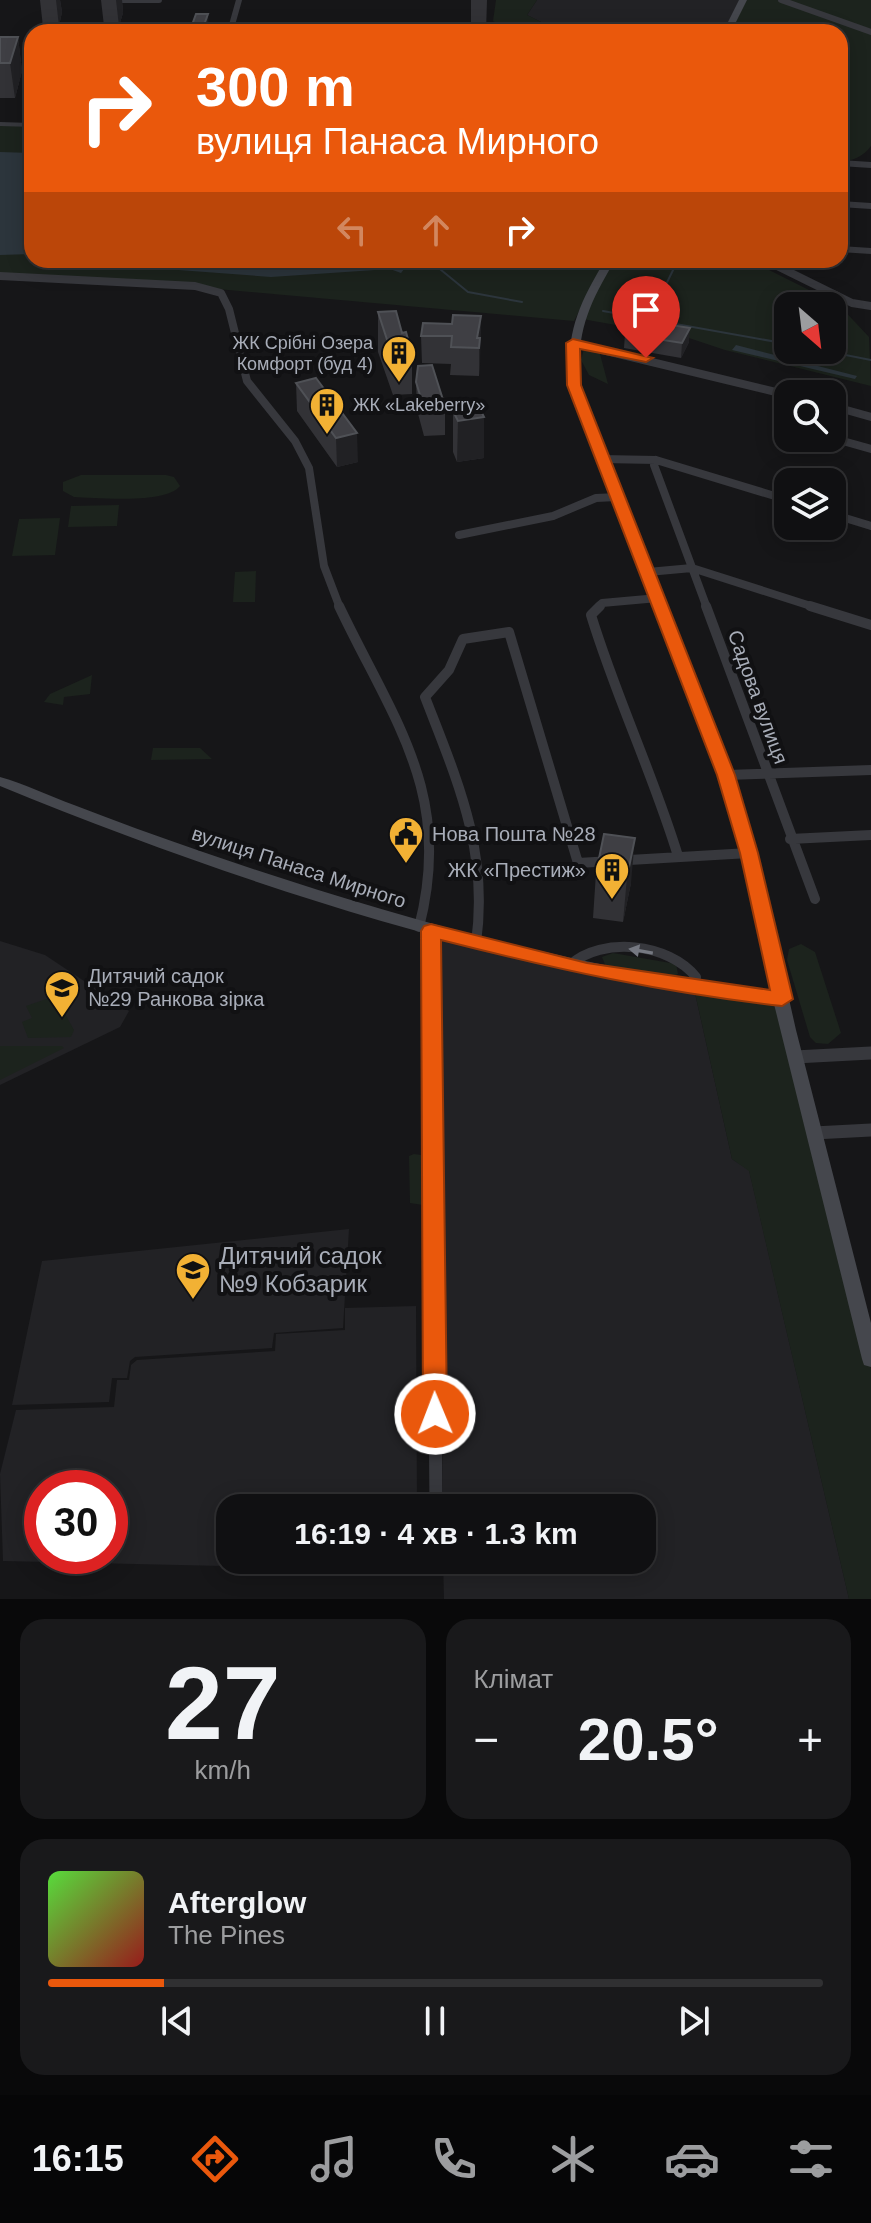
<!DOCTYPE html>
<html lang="uk">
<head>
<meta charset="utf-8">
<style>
	:root { --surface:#101012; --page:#19191b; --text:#f1f3f6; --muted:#9c9d9f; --line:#303032; --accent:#ea580c }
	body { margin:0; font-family:Helvetica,sans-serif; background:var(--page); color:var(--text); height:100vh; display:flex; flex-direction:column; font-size:30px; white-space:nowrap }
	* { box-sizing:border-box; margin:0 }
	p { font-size:26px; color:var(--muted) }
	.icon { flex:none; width:44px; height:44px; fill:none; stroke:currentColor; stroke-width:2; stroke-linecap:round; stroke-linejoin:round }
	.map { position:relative; height:1599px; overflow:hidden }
	.side { display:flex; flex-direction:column; gap:20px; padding:20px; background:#09090a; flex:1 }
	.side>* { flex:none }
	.top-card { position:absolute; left:24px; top:24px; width:824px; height:244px; border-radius:24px; box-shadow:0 4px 20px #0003,0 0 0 2px var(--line); background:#ea580c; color:#fff; overflow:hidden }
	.needle { width:52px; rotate:152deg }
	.fabs { position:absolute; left:774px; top:292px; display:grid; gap:16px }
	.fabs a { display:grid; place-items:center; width:72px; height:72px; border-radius:16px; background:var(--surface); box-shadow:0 4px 20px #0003,0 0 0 2px var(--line); font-size:40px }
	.speed { position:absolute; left:24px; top:1470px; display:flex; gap:16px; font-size:40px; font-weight:700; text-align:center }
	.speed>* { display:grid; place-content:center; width:104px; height:104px; border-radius:50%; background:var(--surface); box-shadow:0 4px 20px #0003,0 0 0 2px var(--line); line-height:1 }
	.speed .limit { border:12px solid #d22; background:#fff; color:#111 }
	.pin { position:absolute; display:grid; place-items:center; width:68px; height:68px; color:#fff; margin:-82px -34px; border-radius:50% 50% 50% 0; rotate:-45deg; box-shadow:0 0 8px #0007 }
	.pin .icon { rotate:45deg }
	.me { position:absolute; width:88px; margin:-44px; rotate:359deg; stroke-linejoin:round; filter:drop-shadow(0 0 6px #0008) }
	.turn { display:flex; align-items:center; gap:28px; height:168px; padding:0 40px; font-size:36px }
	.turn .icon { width:104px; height:104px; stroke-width:2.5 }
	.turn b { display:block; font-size:56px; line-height:68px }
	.lanes { display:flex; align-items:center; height:76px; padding:0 40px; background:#0003; justify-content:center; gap:40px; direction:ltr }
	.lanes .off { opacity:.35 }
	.big { font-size:60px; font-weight:700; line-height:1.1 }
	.side .card { flex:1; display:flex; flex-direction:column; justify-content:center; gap:12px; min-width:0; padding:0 28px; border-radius:24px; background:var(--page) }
	.side .dial { align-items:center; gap:0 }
	.dial b { font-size:104px; line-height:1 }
	.song { display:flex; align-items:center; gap:24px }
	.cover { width:96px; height:96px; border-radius:12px; background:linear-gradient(135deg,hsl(110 70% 55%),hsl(0 70% 35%)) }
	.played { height:8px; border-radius:4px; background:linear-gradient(90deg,var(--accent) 15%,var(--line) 15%) }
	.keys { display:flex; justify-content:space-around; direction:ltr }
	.heat { display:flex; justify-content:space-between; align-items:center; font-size:44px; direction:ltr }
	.side .tiles { flex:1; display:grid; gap:20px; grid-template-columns:1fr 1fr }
	.card:last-child { grid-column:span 2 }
	.trip { position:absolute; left:216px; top:1494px; width:440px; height:80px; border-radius:24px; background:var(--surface); box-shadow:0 4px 20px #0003,0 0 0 2px var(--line); font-weight:700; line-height:80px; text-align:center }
	.menu { display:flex; height:128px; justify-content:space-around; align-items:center; background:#060607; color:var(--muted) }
	.menu .icon { width:56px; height:56px }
	.menu .on { color:var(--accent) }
	.menu b { font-size:36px; color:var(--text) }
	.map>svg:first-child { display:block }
</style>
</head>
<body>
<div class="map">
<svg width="871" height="1599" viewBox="0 0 871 1599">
	<rect width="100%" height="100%" fill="#161618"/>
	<path fill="#222225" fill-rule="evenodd" d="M537,0H741L726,32H561L527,15Z
		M436,936L586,974L695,993L732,1159L749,1170L849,1599H444L443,1560H642V1508H443Z
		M0,941L45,955L129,1011L120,1027L0,1085Z
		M349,1229L343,1328L274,1333L272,1348L135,1357L130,1361L127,1378H112L109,1402L12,1405L42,1261Z
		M416,1306L417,1508H230V1560H404L398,1570L3,1561L0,1474L16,1410L114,1407L117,1380H129L131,1365L137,1360L275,1351L276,1334L345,1330V1308ZM42,1488H110V1556H42Z"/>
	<path fill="#1c231d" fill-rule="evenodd" d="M496,0H537L527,15L561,32H510L493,21Z
		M746,0H871V146C864,156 852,162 840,161V32H731Z
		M0,125L32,127V260H606L574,321L217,289L0,274Z
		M613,260H749L839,305L869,337L871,386L725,350L689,338L582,319ZM788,306H832V350H788Z
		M584,349L600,354L608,384L589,375L581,360Z
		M81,475H166L174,477L180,486C167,504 97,498 74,497L63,491V482Z
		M119,505L117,526L68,527L71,506Z
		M60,518L55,555L12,556L19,519Z
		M256,571L255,602H233L235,572Z
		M92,675L90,694L64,697L63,705L44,702L50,694Z
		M153,748H200L212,759L151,760Z
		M801,944L815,952L841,1033L828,1044L816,1043L810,1037L787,960L789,949Z
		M613,953L676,964L678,974L668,979L606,967L602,957Z
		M695,993L777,1003L871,1369V1599H849L749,1171L732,1159Z
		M55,996L74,1030L71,1037L28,1038L22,1022L32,1018L26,1006Z
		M0,1046H62L64,1048L0,1080Z
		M414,1154L421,1155L424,1161L423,1205L410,1203L409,1156Z"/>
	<path fill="#2c353c" d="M0,152L32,153V254L0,255Z
		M125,260H438L439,262L405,268L401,273L390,269L271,277L165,269Z
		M736,345L857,376L855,379L732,350Z"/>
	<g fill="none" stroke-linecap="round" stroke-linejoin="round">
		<path stroke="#2c353c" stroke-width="2" d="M435,265L468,292L522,302
			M603,311L788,344
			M648,321L678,260
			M820,350L871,360"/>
		<path stroke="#37383d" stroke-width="6" d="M109,0H159
			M781,0L871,32
			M230,32L239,0
			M840,163L871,165
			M840,204L871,206
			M840,249L871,251
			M764,260L779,267"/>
		<path stroke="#37383d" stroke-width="8" d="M775,265L852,303L871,306
			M0,276L195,286L221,293L229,309L247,381L295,441L309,468L324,566L340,608
			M573,343L788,395
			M832,406L871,417
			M832,438L871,449
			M602,459L656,460L788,500
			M656,460L654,465L707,608
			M832,514L871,526
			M459,535L553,516L596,498L617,497
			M648,572L692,568L817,608
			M598,608L602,603L658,598"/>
		<path stroke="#37383d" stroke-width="10" d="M339,606C393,720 454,793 419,927
			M600,606L591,615C616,697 653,774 678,856
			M706,606L815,899
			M810,606L871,625
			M726,775L871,770
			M790,839L871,835
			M431,931L432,1043
			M476,943C489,850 457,780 425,697L449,670L463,639L509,632L578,863L749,853
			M570,965C602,936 669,943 696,977L692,988"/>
		<path stroke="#37383d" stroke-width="13" d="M432,1041L436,1508
			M795,1057L871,1053
			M814,1133L871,1130"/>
		<path fill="#37383d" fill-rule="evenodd" d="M0,122L32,123V127L0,126Z"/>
		<path fill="#45474d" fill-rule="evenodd" d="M739,0H747L731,32H723Z
			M605,260H615C588,306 577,330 579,385L733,775L756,853L796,1030L871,1323V1367L864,1365L862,1359L774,1004C512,972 244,886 0,786V777C25,784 49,796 74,805C115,821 157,836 200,851C386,915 576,969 772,992L742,853L719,775L569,385C567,330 578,306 605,260Z"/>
	</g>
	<path fill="#323236" d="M40,0H60L62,12L59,26L43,27Z
		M101,0H122L123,13L119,26H104Z
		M471,0H487L486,32H471Z
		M196,14L209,32H193L192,25Z
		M0,37H18L22,71L15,98H0Z
		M378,312L402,333L412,354V394L393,395L378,352Z
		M481,316L479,376L450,375L451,364L422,363L421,336L452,324Z
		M625,334L689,342L681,358L624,348Z
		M416,382L445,406V435L424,436L417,410Z
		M296,383L358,462L337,467L297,411Z
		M453,411L484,458L457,462L453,452Z
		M604,834L631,883L623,922L593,918L596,873Z"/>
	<path fill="#212124" d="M56,0H60L62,12L59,26Z
		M116,0H122L123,13L119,26Z
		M208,14L209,32H204V25Z
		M18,37L22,71L15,98L10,63Z
		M481,316L480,366L479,376V348L477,338Z
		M690,328L689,342L681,358L682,343Z
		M484,417V458L457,462L458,421Z
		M357,433L358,462L337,467L336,438Z
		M635,838L631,883L623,922L627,877Z"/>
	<path fill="#3f3f44" stroke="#4f5156" stroke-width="2" d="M196,14H208L204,25H192Z
		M56,30H73L72,32H56Z
		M0,37H18L10,63H0Z
		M396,311L402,333L406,332L412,354L392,355L378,312Z
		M453,315L481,316L477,338H480L479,348L451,347L452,336H421L423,323L452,324Z
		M634,319L690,328L682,343L625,334Z
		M432,365L445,406L424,408L416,382L418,366Z
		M316,378L357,433L336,438L296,383Z
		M479,407L484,417L458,421L453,411Z
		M604,834L635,838L627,877L596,873Z"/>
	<defs><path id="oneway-solid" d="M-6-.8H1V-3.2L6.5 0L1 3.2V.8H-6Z" transform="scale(2)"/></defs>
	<use fill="#757881" href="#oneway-solid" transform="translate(641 951) rotate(-170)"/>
	<path fill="#ea580c" stroke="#983908" stroke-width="2" d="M573,339L653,358L646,362L580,349L581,385L735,775L758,853L793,999L782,1006C665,993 555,969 441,940L447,1414L443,1421L435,1425L426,1421L423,1414L421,931L424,926L431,924L587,963L770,990L740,853L717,775L567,385L566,343Z"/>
	<defs>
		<g id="building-pin" transform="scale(1.8)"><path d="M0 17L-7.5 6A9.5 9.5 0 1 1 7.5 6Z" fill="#f2b134" stroke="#111113"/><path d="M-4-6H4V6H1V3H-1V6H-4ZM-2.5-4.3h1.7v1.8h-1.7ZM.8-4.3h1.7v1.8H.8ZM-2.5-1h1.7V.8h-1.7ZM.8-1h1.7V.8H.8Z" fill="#111"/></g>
		<g id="civic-pin" transform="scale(1.8)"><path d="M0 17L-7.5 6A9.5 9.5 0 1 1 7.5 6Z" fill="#f2b134" stroke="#111113"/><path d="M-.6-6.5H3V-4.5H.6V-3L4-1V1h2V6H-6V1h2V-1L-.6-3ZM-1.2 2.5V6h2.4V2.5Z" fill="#111"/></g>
		<g id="school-pin" transform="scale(1.8)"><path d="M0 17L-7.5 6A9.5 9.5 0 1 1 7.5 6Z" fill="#f2b134" stroke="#111113"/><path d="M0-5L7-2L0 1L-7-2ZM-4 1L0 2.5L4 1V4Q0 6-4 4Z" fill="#111"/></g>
	</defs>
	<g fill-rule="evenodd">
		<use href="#building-pin" x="399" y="353"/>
		<use href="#building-pin" x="327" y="405"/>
		<use href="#civic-pin" x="406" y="834"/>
		<use href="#building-pin" x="612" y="870"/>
		<use href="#school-pin" x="62" y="988"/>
		<use href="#school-pin" x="193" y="1270"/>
	</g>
	<g text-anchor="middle" stroke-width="8" stroke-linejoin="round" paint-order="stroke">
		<g font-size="18" fill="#a8adb8" stroke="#111113" text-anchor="end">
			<text x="373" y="349">ЖК Срібні Озера<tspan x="373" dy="21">Комфорт (буд 4)</tspan></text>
			<text x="353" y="411" text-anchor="start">ЖК «Lakeberry»</text>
		</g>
		<g font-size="20" fill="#a8adb8" stroke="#111113">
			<text transform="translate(758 697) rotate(70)" y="7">Садова вулиця</text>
			<text transform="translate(299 867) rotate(18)" y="7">вулиця Панаса Мирного</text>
		</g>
		<g font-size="20" fill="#a8adb8" stroke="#111113" text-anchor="start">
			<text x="432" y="841">Нова Пошта №28</text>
			<text x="586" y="877" text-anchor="end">ЖК «Престиж»</text>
			<text x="88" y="983">Дитячий садок<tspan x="88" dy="23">№29 Ранкова зірка</tspan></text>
		</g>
		<g font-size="24" fill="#a8adb8" stroke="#111113" text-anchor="start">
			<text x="219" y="1264">Дитячий садок<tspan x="219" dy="28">№9 Кобзарик</tspan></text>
		</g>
	</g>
</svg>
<div class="fabs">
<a><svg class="needle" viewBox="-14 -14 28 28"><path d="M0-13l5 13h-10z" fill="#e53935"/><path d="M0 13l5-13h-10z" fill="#9c9d9f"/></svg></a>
<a><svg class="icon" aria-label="search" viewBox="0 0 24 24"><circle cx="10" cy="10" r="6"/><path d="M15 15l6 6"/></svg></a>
<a><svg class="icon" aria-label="layers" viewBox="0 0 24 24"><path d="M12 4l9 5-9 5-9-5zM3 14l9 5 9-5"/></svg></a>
</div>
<div class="speed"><div class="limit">30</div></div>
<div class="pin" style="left:646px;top:358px;background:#d93025"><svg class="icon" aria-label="arrive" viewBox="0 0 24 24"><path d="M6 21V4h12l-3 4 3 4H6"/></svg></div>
<svg class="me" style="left:435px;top:1414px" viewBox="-20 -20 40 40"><circle r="17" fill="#ea580c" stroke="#fff" stroke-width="3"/><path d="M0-11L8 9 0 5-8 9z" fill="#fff"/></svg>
<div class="trip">16:19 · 4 хв · 1.3 km</div>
<div class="top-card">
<div class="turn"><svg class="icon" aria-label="right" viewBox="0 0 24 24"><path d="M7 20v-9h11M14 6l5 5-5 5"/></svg><div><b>300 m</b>вулиця Панаса Мирного</div></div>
<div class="lanes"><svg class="icon off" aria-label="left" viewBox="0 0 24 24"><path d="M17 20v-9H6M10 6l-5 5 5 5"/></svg><svg class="icon off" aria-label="ahead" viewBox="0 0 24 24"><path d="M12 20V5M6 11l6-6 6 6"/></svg><svg class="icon" aria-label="right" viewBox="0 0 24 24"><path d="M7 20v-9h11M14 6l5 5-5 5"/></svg></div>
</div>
</div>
<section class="side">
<div class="tiles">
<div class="card dial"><b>27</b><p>km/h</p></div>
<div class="card"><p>Клімат</p>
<div class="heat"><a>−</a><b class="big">20.5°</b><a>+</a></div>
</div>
<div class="card">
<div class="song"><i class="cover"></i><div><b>Afterglow</b><p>The Pines</p></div></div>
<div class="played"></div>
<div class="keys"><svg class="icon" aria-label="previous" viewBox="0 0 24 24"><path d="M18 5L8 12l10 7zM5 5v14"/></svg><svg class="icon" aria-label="pause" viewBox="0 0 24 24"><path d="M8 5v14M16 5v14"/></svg><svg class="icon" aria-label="next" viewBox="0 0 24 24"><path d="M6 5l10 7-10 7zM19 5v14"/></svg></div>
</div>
</div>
</section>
<nav class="menu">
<b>16:15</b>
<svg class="icon on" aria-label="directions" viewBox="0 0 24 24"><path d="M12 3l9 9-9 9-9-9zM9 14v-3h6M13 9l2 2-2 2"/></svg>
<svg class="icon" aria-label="music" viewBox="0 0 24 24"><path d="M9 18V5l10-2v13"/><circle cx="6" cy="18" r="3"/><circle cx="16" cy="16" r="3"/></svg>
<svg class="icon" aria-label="phone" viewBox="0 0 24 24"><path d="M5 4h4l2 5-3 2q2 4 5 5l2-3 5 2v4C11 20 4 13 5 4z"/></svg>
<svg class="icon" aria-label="climate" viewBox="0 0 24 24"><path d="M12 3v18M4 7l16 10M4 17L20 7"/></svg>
<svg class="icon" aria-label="car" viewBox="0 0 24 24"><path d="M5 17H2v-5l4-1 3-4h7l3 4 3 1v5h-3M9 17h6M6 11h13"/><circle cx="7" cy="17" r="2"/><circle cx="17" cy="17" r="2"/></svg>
<svg class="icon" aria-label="filters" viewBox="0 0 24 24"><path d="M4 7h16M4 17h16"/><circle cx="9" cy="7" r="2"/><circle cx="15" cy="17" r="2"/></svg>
</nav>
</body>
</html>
